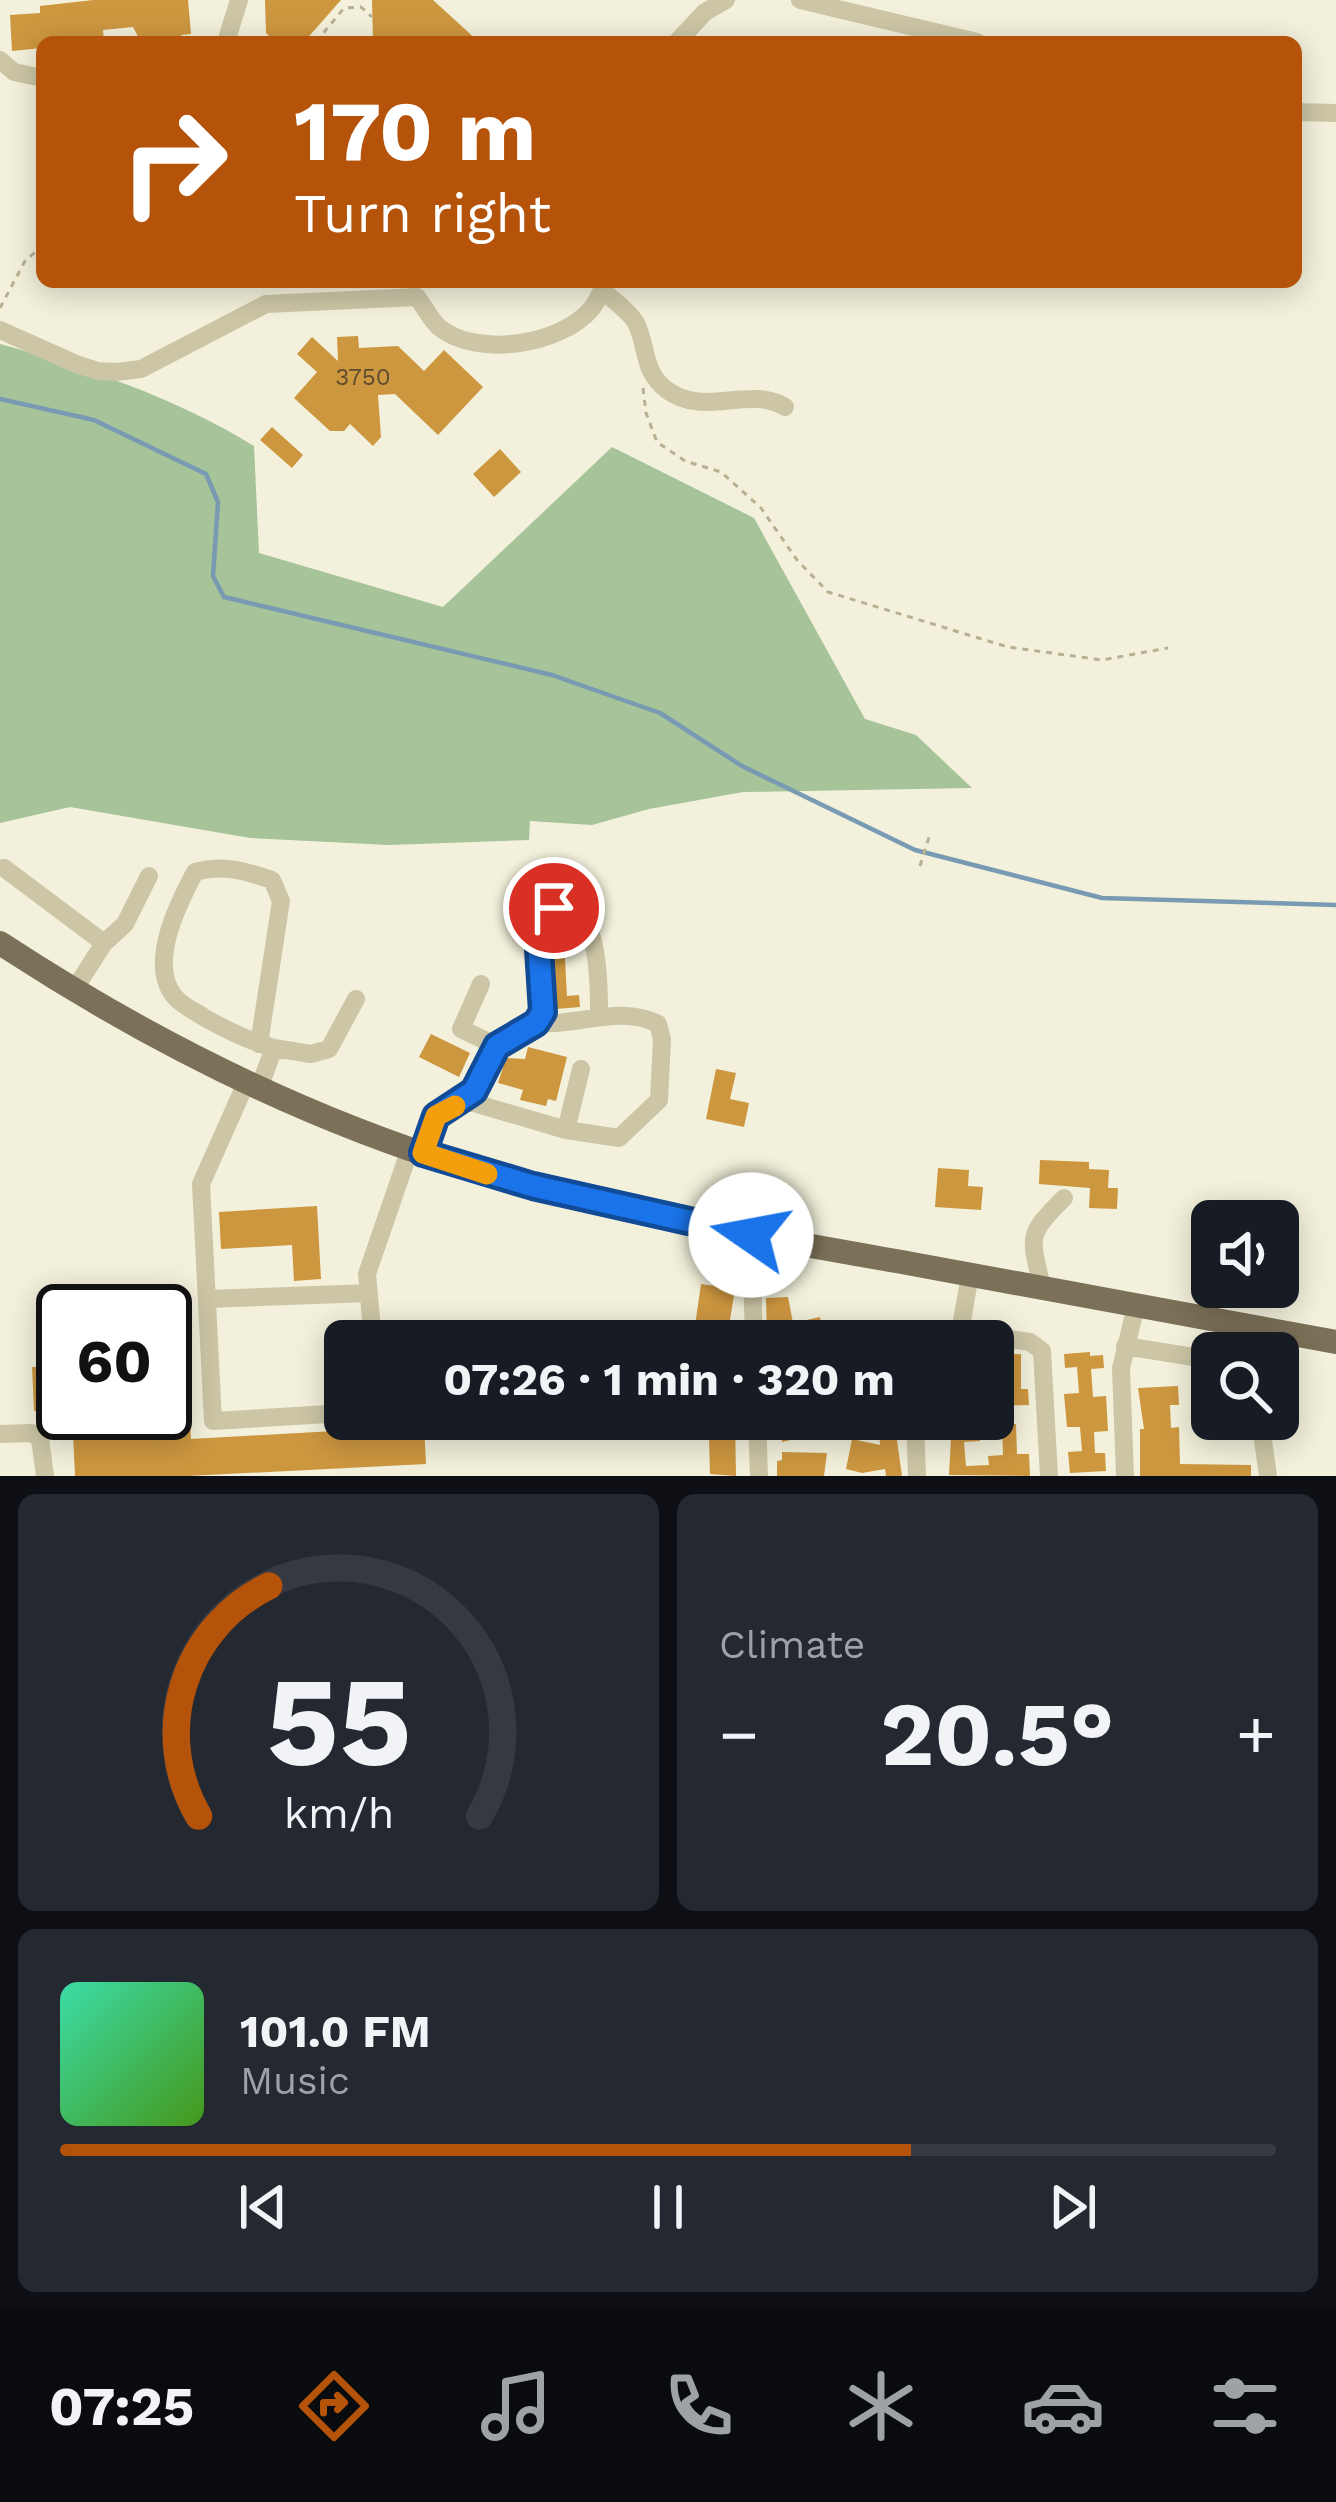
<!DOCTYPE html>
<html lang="en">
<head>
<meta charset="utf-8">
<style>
	:root { --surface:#171b24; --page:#242831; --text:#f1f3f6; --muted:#9ea1a6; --line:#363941; --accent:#b45309 }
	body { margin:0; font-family:"Work Sans",sans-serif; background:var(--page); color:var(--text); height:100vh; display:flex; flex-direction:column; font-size:45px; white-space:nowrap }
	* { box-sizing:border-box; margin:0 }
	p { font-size:39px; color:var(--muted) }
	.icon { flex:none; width:66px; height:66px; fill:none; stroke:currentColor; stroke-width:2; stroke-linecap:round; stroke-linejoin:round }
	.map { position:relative; height:1476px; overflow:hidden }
	.sheet { display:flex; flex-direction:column; gap:18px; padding:18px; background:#0d0f14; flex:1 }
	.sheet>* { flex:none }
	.guide { position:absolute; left:36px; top:36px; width:1266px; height:252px; border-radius:18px; box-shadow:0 6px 30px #0003; background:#b45309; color:#fff; overflow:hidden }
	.tools { position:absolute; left:1191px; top:1200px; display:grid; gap:24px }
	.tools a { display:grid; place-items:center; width:108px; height:108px; border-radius:18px; background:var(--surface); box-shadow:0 6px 30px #0003; font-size:60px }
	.speed { position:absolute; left:36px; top:1284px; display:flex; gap:24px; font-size:60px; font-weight:700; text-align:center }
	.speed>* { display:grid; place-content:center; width:156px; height:156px; border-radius:50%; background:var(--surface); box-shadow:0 6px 30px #0003; line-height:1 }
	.speed .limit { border:6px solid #111; border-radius:18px; background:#fff; color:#111 }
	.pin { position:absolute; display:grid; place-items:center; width:102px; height:102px; color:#fff; margin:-51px; border:6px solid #fff; border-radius:50%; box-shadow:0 3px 12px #0007 }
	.me { position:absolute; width:132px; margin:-66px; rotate:282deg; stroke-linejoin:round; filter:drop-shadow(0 0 9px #0008) }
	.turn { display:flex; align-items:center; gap:42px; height:252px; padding:0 60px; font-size:54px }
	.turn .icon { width:156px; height:156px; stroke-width:2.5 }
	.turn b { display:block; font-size:84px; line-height:102px }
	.big { font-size:90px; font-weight:700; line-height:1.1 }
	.sheet .tile { flex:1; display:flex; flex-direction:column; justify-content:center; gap:18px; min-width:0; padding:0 42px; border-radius:18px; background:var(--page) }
	.sheet .dial { align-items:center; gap:0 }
	.dial svg { height:312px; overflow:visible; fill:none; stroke:var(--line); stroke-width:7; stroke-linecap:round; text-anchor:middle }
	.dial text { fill:var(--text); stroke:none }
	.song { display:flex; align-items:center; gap:36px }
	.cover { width:144px; height:144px; border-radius:18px; background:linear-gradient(135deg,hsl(160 70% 55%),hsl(100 70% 35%)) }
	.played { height:12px; border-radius:6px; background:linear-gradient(90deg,var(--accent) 70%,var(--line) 70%) }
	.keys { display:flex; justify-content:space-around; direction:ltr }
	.heat { display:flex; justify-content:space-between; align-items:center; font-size:66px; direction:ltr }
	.sheet .tiles { flex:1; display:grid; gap:18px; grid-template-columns:1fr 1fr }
	.tile:last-child { grid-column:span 2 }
	.trip { position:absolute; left:324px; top:1320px; width:690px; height:120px; border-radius:18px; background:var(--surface); box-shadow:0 6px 30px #0003; font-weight:700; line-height:120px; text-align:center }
	.menu { display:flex; height:192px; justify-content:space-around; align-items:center; background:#090b0e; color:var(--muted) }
	.menu .icon { width:84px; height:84px }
	.menu .current { color:var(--accent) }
	.menu b { font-size:54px; color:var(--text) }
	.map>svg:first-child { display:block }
</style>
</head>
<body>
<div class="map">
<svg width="1336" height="1476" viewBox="0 0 1336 1476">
	<rect width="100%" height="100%" fill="#f3f1db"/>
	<path fill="#a6c39a" d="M0,344C88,368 176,398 254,446L259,553L443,607L612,447L754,518L865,719L916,735L972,788L743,792L649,809L592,825L530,821L529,840L389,845L250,838L70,807L0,823Z"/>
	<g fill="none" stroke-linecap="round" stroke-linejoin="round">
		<path stroke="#789ab2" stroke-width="4.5" d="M0,399L94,420L206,474L218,502L213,576L224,597L552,675L660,713L742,766L915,850L1102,898L1336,905"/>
	</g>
	<path fill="#cd9740" d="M93,0H188L191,34L181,35L182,39L141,42L133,27L103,30L104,42H42V48L12,51L10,15L40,13V6Z
		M265,0H341L304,42H275L266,33Z
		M372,0H433L479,42H373Z
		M358,336L359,348L398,346L424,371L444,350L483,387L438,435L395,394L378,395L381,437L373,446L350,424L344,431H330L294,398L317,372L297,354L312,337L338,361L337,337Z
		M272,427L303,455L292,468L260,440Z
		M500,449L521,472L494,497L473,474Z
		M563,922L567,996L579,995L580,1007L556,1009L552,935L555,924Z
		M431,1034L470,1053L459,1077L419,1057Z
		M528,1047L567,1057L556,1101L548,1099L546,1106L520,1100L523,1090L498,1083L506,1058L525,1059Z
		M716,1069L736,1073L730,1099L749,1103L744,1127L706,1119Z
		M1040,1160L1089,1162V1169L1109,1170L1108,1188H1118L1117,1209L1089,1208L1090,1188L1039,1184Z
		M938,1168L969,1170L968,1186L983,1187L981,1210L935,1207Z
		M317,1206L321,1279L294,1281L292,1245L221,1249L219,1212Z
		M701,1284L735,1289L729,1326H734L732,1341L700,1340L702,1327L695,1326Z
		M788,1297L793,1323L820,1317L825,1341L767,1340L766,1298Z
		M1090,1352V1356L1103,1355L1104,1368L1091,1369L1093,1397L1106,1396L1108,1431L1094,1432L1095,1453H1105L1106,1471L1070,1473L1068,1452L1082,1451L1080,1427H1067L1064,1394L1079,1393L1077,1367L1065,1368L1064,1354Z
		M1021,1354V1389H1028L1029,1405L993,1406V1355Z
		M187,1359L191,1439L424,1426L426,1464L188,1476H75L72,1413H165V1360Z
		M63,1366V1410L34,1411L32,1367Z
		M1178,1386L1179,1405H1170L1171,1428L1179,1427L1180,1464L1251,1465V1476H1140V1429H1144L1138,1388Z
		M699,1419H735L736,1476L710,1474L709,1437H699Z
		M771,1419H826L829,1431L782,1442L781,1435H772Z
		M878,1419H894L902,1476H886L885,1469L862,1473L846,1469L852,1439L880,1445Z
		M959,1422V1428L979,1426L980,1441L964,1442L966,1466L989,1465L988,1456L1003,1455L1002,1425L1016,1424L1017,1454H1029L1030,1476L949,1475L951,1438L929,1439V1429L947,1428L946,1423Z
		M782,1452L827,1453L824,1476H777V1461L782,1460Z"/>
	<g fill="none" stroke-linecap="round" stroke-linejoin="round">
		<path stroke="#b8b090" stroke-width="3" stroke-dasharray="6 6" stroke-linecap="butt" d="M316,42L344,8L361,7L372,17
			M0,308L25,261L42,246
			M643,388L646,413L657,442L685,461L721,472L761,508L797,560L828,592L1008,647L1102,660L1168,648
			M920,866L929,837"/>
		<path stroke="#ccc6a6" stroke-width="18" d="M800,0L977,42
			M226,42L239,0
			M677,42L705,12L726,0
			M0,60L14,72L42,78
			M1296,112L1336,113
			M602,290C612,299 629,311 636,323C648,347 642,372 667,390C704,418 749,385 785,407
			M0,330L76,364L98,371L116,372L141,369L266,304L417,297C424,306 431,321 440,328C478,358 562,345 592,308C598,300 602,290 606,282
			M4,868L104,943
			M74,990L104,943L125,924L149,876
			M536,1023C576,1027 621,1004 658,1024L662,1039L659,1100L619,1138L566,1130
			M259,1044L281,901L272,880C245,871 223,864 195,872C178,904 148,963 174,996C182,1006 195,1011 205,1018C228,1031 248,1041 274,1048L259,1088
			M497,1046L536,1023L543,1012L538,934L544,913C601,883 599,984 599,1016
			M274,1048L311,1054L329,1049L356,999
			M246,1083L201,1184L213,1421L345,1413
			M461,1103H474L566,1130L581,1069
			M423,1153L436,1116L474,1091L497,1046L461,1029L481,984
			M751,1235L754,1341
			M1042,1288C1031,1236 1025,1237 1064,1198
			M208,1299L369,1293
			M960,1332L1030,1342L1042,1351L1049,1476
			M373,1341L367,1274L410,1149
			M937,1341L960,1332L970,1275
			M1125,1346L1212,1360
			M1258,1353L1268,1330
			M757,1419L759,1476
			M915,1419L917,1476
			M1260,1419L1268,1476
			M0,1434L32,1433L40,1439L45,1476
			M1125,1476L1121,1368L1136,1306"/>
		<path stroke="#7b7158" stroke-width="24" d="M0,943C145,1038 299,1116 464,1167C609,1212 759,1237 907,1263C1050,1289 1193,1316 1336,1342"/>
	</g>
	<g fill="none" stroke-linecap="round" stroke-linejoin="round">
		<g stroke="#114b97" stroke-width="30">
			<path id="route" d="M554,908L544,913L538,934L543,1012L536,1023L497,1046L474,1091L436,1116L423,1153L533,1186L751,1235"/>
		</g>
		<use href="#route" stroke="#1a73e8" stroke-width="21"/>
		<path stroke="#f59e0b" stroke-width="21" d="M455,1106L436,1116L423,1153L487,1174"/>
	</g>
	<g text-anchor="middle" stroke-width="12" stroke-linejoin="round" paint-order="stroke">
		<g font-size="24" fill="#5d4c2e">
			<text x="363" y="385">3750</text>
		</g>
	</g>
</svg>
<div class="tools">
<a><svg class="icon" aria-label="sound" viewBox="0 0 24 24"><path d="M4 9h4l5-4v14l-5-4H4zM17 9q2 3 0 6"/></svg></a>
<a><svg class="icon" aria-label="search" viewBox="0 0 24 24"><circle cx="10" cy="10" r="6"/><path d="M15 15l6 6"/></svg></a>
</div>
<div class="speed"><div class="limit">60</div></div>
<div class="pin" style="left:554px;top:908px;background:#d93025"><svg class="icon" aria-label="arrive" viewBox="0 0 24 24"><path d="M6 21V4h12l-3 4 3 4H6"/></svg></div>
<svg class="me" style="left:751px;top:1235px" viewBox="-20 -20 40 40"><circle r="19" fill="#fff"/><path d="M0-13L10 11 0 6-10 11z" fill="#1a73e8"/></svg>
<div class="trip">07:26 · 1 min · 320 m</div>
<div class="guide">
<div class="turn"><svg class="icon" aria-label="right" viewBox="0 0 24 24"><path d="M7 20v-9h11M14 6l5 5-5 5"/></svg><div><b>170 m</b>Turn right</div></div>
</div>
</div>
<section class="sheet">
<div class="tiles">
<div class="tile dial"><svg viewBox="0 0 100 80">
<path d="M14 69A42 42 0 1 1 86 69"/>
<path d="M14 69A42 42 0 0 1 32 10" stroke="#b45309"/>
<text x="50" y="56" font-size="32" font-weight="700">55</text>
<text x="50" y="72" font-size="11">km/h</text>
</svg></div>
<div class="tile"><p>Climate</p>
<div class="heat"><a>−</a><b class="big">20.5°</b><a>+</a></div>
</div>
<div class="tile">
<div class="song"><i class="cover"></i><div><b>101.0 FM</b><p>Music</p></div></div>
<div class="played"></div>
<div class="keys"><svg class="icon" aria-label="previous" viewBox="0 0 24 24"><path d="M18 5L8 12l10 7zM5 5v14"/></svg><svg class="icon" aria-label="pause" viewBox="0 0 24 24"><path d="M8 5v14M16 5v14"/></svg><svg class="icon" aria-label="next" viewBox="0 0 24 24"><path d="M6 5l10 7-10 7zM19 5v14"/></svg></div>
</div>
</div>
</section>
<nav class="menu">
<b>07:25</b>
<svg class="icon current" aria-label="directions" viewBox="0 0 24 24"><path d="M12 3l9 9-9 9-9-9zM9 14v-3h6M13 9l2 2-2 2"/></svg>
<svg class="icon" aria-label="music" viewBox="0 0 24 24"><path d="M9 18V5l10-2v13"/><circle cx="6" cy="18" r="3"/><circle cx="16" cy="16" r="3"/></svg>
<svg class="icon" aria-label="phone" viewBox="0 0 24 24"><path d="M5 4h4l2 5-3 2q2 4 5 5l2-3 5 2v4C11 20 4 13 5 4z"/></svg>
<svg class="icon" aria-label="climate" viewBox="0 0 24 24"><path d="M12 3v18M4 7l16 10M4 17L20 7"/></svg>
<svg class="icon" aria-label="car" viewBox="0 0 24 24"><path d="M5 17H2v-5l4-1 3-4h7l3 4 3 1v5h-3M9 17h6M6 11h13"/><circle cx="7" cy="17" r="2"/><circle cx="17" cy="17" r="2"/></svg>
<svg class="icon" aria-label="filters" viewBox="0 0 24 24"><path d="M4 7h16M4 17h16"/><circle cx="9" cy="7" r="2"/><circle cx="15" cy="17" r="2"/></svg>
</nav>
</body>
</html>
